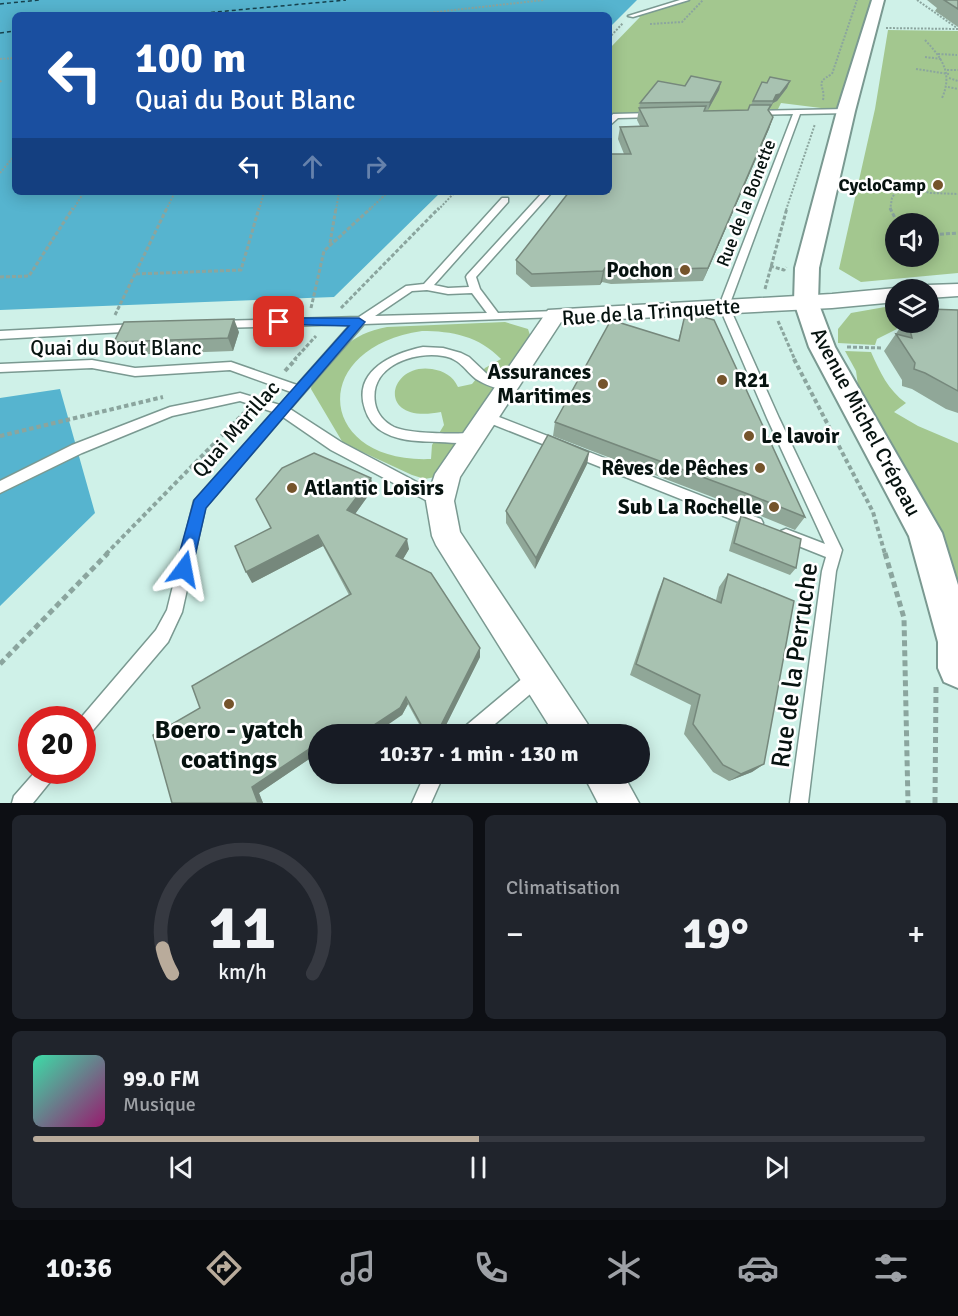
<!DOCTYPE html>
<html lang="fr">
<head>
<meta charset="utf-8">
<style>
	:root { --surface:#171b24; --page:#20242c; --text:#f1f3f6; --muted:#9ea1a6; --line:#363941; --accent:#b9ab9b }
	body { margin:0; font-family:Signika,sans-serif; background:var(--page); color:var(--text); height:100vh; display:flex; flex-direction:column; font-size:22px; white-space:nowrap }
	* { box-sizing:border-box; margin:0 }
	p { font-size:20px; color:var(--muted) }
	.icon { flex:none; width:33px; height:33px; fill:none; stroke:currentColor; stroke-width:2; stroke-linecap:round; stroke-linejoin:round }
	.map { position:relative; height:803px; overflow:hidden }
	.drawer { display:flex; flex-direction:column; gap:12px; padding:12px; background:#0d0f14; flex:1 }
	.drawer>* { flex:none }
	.guide { position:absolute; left:12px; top:12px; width:600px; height:183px; border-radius:9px; box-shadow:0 3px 15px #0003; background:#1a4fa0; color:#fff; overflow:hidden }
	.tools { position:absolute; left:885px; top:213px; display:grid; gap:12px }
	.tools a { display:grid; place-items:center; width:54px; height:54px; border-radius:50%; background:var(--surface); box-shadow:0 3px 15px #0003; font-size:30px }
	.speed { position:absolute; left:18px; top:706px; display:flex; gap:12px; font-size:30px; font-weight:700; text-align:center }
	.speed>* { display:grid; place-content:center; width:78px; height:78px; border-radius:50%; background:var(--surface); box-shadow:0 3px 15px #0003; line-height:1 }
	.speed .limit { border:9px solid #d22; background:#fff; color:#111 }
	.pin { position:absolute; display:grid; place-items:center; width:51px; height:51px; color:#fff; margin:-26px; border-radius:12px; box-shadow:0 3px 9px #0006 }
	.me { position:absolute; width:66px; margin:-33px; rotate:13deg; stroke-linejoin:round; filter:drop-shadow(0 0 4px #0008) }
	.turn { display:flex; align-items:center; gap:21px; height:126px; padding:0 24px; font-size:27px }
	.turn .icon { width:78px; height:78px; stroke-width:2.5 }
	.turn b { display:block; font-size:42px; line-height:51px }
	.lanes { display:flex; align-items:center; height:57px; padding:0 24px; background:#0003; justify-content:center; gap:30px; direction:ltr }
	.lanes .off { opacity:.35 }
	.big { font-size:45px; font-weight:800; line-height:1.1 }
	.drawer .widget { flex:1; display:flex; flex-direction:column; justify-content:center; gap:9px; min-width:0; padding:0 21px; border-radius:9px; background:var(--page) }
	.drawer .dial { align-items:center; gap:0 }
	.dial svg { height:156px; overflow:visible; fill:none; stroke:var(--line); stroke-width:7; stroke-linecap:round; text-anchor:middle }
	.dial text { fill:var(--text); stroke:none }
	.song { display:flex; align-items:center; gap:18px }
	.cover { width:72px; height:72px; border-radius:9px; background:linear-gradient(135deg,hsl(160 70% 55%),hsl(320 70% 35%)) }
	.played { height:6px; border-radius:3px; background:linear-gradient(90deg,var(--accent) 50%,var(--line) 50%) }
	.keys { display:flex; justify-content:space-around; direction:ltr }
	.heat { display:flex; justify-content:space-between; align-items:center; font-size:33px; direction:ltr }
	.drawer .tiles { flex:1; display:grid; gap:12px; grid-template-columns:1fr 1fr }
	.widget:last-child { grid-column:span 2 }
	.trip { position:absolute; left:308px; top:724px; width:342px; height:60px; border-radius:30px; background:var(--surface); box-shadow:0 3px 15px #0003; font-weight:800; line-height:60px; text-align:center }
	.menu { display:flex; height:96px; justify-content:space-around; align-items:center; background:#090b0e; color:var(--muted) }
	.menu .icon { width:42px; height:42px }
	.menu .current { color:var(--accent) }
	.menu b { font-size:27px; color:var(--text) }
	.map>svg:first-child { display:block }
</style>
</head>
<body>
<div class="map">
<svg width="958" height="803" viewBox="0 0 958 803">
	<rect width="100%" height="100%" fill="#cff1e8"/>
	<path fill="#a3c78f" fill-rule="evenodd" d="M686,0H878L846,111H831L829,109L781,103L778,109L609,114V49L640,17L631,16Z
		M888,30L958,31V273L861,282L839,269L875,109ZM896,224H928V256H896Z
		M885,307L892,315L897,329L877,339L875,345L838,343V329L851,313Z
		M505,322L528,329L530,335L528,343L435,477L425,479L412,475L343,443L311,389L312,382C336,354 349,334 387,327ZM422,331C452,331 479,336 501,359L485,368L472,384L458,387C453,376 444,371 432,369C388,362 374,425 441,412L444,425L432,445L431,459C317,464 306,348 422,331Z
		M845,351L871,352C880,372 888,390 906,403L894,412L918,426L958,443V592L859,393L856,371Z"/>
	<path fill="#56b4cf" d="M0,0H637L609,28V15H15V192H441L334,297L0,310Z
		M60,389L95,513L0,606V398Z"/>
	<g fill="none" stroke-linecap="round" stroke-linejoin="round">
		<path stroke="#17424e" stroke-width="1.5" stroke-dasharray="4 3" stroke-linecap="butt" d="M0,4L39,0
			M183,15L346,0
			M0,33L15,31"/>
		<g stroke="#7a9991" stroke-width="3">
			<path id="service" d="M680,0H689L633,17L628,16Z
				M846,109L850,111L849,113L800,114L729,306L779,418L842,550L836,571L808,803H790L822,571L826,557L781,539L779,535L781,531L786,529L825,544L767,418L719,306L793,114L754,115L750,113L754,111Z
				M653,113H656V117L618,118L609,126V119L613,114Z
				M543,192H552L476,277L480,289L498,313L555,311L560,315L559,317L364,324L290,409L341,442L445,497L447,501L445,505L440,507L435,505L331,450L283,417L205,508L182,612L168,642L88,736L82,739V720H79L156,630L167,610L194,501L273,412L240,401L172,416L82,453L0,493V481L72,445L170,407L240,393L280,405L291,392L230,370L135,376L92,368L0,372V364L92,360L135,368L231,362L297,385L351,324L220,328L216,327L215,324L216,321L359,317L406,286L424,284L502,198H508V202L434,285L448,288L469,287L466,277L467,275ZM427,290L448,294L472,293L487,313L375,316L412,291Z
				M137,324L142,328L141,331L0,339V331Z
				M423,347L443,348L461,353L469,357L488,375L510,384L512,387L506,391C496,388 485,385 476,379C465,370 459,358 443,356C414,351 369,366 375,403C377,414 384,422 394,427C410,434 454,434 472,433L476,434L478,438L476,442C465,445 451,442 439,442C421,441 402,442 385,433C375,428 368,419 365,409C352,371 393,353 423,347Z
				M486,412L761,519L763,523L761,527L756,529L482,420L480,417L482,414Z
				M536,670L542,672L544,678L542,684L482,735H459L462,729L530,672Z
				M36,771H57L54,777L33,803H12L14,796Z
				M425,774H444L431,803H412Z"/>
		</g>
		<g stroke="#7a9991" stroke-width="3">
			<path id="minor" d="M958,284V296L928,298V290H919L928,285Z
				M896,288L900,290H896V302L832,308L561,322L460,477L454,501L460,532L587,723L593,735H555L436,545L432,536L426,501L435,474L548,310L832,294Z
				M583,774H623L639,803H598Z"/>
		</g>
		<g stroke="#7a9991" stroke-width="4">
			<path id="tertiary" d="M872,0H884L855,111L819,268L818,302L835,347L942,533L958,585V688L944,682L938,668V642L909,536L809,347L794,302L795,268L837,111Z"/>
		</g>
		<path stroke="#8ba59e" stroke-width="2" stroke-dasharray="2 1.5" stroke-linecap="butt" d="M917,0L957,28
			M409,15L544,0
			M650,24L682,22L703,0
			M886,28L958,29
			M609,38L623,23
			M925,40C942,58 953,73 942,98
			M938,54L957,55
			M925,57L942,59
			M0,59L15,58
			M916,69L949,74
			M947,70H958
			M949,78L958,81
			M0,82L2,80
			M948,87L958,89
			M823,100C826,85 813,84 832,74L857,0
			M0,173L15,155
			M73,210L84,192
			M166,210L175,192
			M259,210L264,192
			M336,210L339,192
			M369,210L388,192
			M438,210L455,192
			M786,210L815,124
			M890,210L892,198L900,184L930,193L958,194"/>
		<path stroke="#8ba59e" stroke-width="3" stroke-dasharray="4 2" stroke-linecap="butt" d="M890,208L898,224
			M928,235L958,233
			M330,243L336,208
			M770,266L784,270L786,267
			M136,274L241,270L259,208
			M0,277L29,276L73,208
			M765,289L787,208
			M311,308L324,251L371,208
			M341,308L439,208
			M115,315L167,208
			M778,321L795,360
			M847,347L882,348
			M294,360L316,336"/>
		<path stroke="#8ba59e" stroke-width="4" stroke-dasharray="4.5 3" stroke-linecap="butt" d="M794,359L873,512L885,554
			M285,371L296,359
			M0,436L163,397
			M106,554L244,413"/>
		<path stroke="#8ba59e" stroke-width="5" stroke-dasharray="6 4" stroke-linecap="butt" d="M885,553L904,618L908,803
			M0,664L108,553
			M935,803L936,687"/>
		<use href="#service" fill="#fff" fill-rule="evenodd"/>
		<use href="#minor" fill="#fff" fill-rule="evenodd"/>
		<use href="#tertiary" fill="#fff" fill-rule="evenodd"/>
	</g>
	<path fill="#90a798" d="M927,0H958V27L935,11L937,8Z
		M790,81L787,88L777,101L773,103L770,108L769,111L773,117L769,129L703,281L611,284L602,282L600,285L531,287L516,274V260L624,154L618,139L620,127L640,126L637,120L640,103L685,86L721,82L719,90L708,110L705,111L748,110L753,101L767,83Z
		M958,310V413L946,409L912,389L902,386V380L884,351L904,322H908Z
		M684,319L805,517L795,530L741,508L553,436L555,422L678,341Z
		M239,332L233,351L122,355L114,342Z
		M589,452L587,464L535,569L506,523V511Z
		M371,478L373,489L355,514L409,549L403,559L480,657L441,735H425L408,704L402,715L318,735V753L259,793L263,803H172L200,708L349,595L323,546L252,583L271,529Z
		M741,516L796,568L790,575L729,551L736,524Z
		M728,574L764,764L752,772L729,781L713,772L684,734L691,705L630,675L658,592L664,578L716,600L719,587Z"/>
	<path fill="#76887c" d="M790,81L787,88L777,101L773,103L770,108L776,95Z
		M721,82L719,90L708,110L710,102Z
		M773,117L769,129L703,281L708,268Z
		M605,268L602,282L600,285L603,271Z
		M234,319L239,332L233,351L228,338Z
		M589,452L587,464L535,569L536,558Z
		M371,478L373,489L350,521L347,510Z
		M318,535L323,546L252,583L246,572Z
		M407,539L409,549L399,566L396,556Z
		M480,648V657L441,735H436Z
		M406,697L408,704L402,715L373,735H359Z
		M318,743V753L259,793L263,803H258L252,787Z
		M764,764L752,772L729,781L741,774Z"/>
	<path fill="#a8c2b1" stroke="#76887c" stroke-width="1.5" d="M944,0H958V9Z
		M691,76L721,82L710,102L640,103L658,81L685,86Z
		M770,77L790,81L780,94L776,95L773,101H753L762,82L767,83Z
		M750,105H771L768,110L773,117L708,268L614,271L605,268L603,271L532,274L516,260L569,192H609V154H631L620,127L648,126L639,108L706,106L704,111L748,110Z
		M928,309L958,310V391L925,373L914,369L915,363L896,334L912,338L908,322H928Z
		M696,315L714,320L805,517L748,494L555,422L611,320L679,341L684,319Z
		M234,319L228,338L114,342L124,322Z
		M548,435L589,452L536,558L506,511Z
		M314,453L371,478L347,510L407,539L396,556L431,573L480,648L436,735H427L406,697L400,708L359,735H318V743L252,787L258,803H172L153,735L200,708L192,686L351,594L318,535L246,572L235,546L271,528L256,499L282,468Z
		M741,516L801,539L796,568L734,543Z
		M728,574L794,601L764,764L741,774L723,765L693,724L700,695L636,664L664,578L721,603Z"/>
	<path fill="#1a73e8" stroke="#114b97" stroke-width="1.5" d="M279,318H359L365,322L206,508L192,569L190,575L184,577L178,575L175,569L194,500L349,326L275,324V319Z"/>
	<g fill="#75542b" stroke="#fff" stroke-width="2">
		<circle cx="938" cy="185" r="6"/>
		<circle cx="685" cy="270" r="6"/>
		<circle cx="722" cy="380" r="6"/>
		<circle cx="603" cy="384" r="6"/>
		<circle cx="749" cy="436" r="6"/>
		<circle cx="760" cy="468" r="6"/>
		<circle cx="292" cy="488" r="6"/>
		<circle cx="774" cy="507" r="6"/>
		<circle cx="229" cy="704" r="6"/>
	</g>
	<g text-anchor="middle" stroke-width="5" stroke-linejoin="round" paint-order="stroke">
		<g font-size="18" font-weight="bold" fill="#071310" stroke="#fff" text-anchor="end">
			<text x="926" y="191">CycloCamp</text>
		</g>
		<g font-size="18" fill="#071310" stroke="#fff">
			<text transform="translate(746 203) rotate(-69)" y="6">Rue de la Bonette</text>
		</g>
		<g font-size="21" font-weight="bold" fill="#071310" stroke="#fff" text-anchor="end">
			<text x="673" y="277">Pochon</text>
			<text x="591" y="379">Assurances<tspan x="591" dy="24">Maritimes</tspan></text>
			<text x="734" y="387" text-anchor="start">R21</text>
			<text x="761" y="443" text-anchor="start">Le lavoir</text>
			<text x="748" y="475">Rêves de Pêches</text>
			<text x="304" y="495" text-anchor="start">Atlantic Loisirs</text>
			<text x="762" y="514">Sub La Rochelle</text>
		</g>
		<g font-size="21" fill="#071310" stroke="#fff">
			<text transform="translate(651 312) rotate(-4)" y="7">Rue de la Trinquette</text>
			<text x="116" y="355">Quai du Bout Blanc</text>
			<text transform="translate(866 422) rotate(62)" y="7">Avenue Michel Crépeau</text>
			<text transform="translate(236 429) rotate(-49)" y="7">Quai Marillac</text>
		</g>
		<g font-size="26" fill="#071310" stroke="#fff">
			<text transform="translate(794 665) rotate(-82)" y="9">Rue de la Perruche</text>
		</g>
		<g font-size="26" font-weight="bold" fill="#071310" stroke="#fff">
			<text x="229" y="738">Boero - yatch<tspan x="229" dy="30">coatings</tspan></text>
		</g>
	</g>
</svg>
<div class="tools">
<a><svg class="icon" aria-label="sound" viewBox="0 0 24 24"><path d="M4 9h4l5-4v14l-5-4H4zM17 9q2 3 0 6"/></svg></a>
<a><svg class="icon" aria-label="layers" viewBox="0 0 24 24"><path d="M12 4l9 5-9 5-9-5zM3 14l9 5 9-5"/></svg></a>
</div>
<div class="speed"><div class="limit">20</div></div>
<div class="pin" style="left:279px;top:322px;background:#d93025"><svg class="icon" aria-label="arrive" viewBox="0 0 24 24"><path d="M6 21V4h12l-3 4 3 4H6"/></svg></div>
<svg class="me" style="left:184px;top:569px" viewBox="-20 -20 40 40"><path d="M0-17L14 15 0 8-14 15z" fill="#1a73e8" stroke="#fff" stroke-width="4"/></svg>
<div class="trip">10:37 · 1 min · 130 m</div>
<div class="guide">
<div class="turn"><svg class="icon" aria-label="left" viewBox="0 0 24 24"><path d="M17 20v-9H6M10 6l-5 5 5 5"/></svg><div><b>100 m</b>Quai du Bout Blanc</div></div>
<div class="lanes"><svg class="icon" aria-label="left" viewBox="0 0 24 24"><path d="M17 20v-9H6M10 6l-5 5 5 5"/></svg><svg class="icon off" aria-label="ahead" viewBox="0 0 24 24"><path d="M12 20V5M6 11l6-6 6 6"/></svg><svg class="icon off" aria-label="right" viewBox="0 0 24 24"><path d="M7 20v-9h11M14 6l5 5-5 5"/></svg></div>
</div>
</div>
<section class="drawer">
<div class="tiles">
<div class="widget dial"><svg viewBox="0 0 100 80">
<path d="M14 69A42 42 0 1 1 86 69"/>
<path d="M14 69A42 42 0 0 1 9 56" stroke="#b9ab9b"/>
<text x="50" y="56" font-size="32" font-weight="700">11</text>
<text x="50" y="72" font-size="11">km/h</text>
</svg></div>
<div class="widget"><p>Climatisation</p>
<div class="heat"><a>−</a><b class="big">19°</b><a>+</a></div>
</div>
<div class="widget">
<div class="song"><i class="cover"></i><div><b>99.0 FM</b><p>Musique</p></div></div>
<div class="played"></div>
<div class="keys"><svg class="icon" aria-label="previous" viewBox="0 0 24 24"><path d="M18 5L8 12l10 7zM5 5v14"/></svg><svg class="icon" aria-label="pause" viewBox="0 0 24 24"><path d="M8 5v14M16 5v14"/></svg><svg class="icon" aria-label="next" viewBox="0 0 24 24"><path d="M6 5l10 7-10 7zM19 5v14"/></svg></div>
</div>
</div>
</section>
<nav class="menu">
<b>10:36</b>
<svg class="icon current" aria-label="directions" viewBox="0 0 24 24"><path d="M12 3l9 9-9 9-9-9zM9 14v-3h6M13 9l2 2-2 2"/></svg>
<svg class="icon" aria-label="music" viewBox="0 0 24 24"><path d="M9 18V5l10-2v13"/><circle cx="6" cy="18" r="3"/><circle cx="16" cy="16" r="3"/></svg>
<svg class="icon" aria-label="phone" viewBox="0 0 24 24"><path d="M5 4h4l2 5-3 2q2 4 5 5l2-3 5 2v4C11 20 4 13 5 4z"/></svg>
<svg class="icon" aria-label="climate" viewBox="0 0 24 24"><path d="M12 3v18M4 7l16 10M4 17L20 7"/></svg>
<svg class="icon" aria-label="car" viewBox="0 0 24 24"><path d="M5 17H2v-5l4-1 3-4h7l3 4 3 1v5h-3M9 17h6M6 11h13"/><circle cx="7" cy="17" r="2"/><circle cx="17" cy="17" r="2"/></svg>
<svg class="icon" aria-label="filters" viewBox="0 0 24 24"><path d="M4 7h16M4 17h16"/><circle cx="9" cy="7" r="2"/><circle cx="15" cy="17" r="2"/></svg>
</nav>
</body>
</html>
